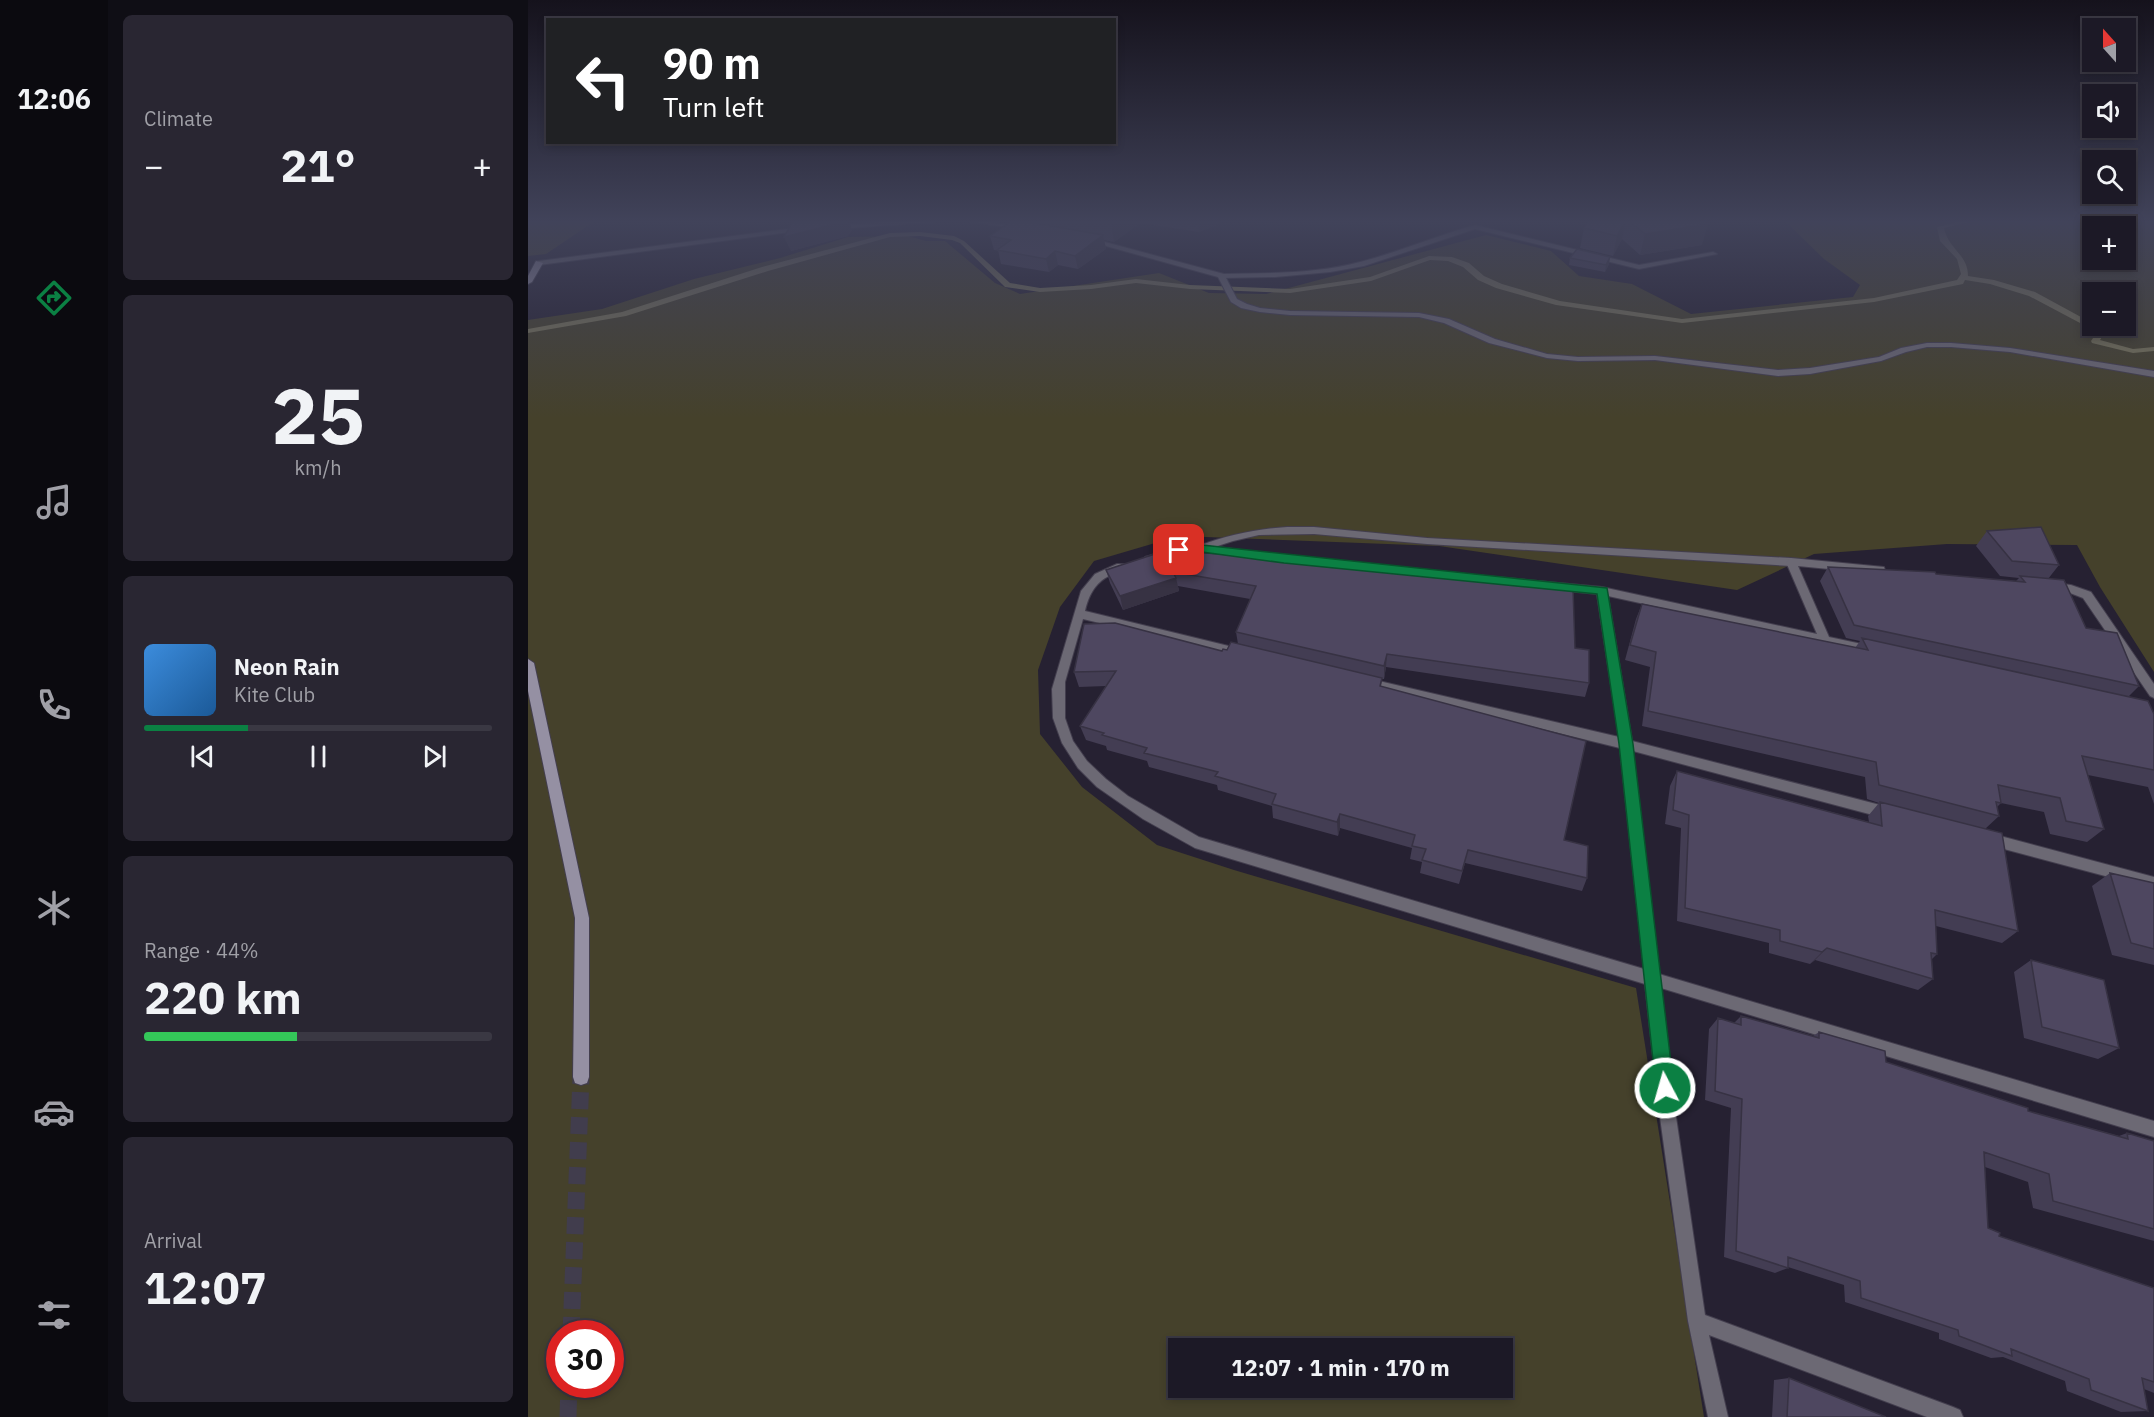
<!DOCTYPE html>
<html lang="en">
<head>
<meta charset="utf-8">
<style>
	:root { --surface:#1c1926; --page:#292632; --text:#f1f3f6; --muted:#a0a0a7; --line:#3a3843; --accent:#0b8043 }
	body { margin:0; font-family:"IBM Plex Sans",sans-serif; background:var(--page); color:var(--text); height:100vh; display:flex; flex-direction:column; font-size:22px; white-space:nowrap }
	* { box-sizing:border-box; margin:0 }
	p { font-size:20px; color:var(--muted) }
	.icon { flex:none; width:33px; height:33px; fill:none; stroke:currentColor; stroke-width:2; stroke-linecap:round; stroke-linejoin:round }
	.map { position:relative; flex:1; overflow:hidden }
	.details { display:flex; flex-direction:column; gap:15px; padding:15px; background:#0f0e15; width:420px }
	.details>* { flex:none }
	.hud { position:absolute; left:18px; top:18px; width:570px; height:126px; border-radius:0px; box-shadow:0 3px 9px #0003,0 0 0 2px var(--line); background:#202124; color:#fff; overflow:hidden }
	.needle { width:39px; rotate:339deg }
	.tools { position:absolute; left:1554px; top:18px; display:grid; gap:12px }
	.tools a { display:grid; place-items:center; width:54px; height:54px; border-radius:0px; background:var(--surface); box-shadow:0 3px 9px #0003,0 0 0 2px var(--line); font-size:30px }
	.speed { position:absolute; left:18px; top:1320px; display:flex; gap:12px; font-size:30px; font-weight:700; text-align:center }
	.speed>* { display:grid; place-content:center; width:78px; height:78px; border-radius:50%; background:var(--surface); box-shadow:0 3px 9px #0003,0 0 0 2px var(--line); line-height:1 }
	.speed .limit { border:9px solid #d22; background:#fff; color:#111 }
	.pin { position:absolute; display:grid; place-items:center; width:51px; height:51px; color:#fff; margin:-26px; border-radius:12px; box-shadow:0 3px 9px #0006 }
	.me { position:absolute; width:66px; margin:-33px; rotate:354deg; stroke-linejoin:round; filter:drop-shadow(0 0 4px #0008) }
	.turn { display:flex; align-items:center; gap:21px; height:126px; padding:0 18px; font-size:27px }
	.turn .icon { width:78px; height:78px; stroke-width:2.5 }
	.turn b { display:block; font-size:42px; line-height:51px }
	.big { font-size:45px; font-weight:700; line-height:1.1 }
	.details .widget { flex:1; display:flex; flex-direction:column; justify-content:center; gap:9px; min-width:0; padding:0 21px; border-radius:9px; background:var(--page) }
	.details .dial { align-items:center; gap:0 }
	.dial b { font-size:78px; line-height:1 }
	.song { display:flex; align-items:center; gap:18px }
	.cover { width:72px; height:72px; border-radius:9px; background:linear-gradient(135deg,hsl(210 70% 55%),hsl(210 70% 35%)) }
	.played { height:6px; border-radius:3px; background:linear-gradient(90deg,var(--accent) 30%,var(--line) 30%) }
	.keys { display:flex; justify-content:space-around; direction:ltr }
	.heat { display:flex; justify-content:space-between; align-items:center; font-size:33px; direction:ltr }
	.charge { height:9px; border-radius:4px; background:linear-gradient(90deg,#34c759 44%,var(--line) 0) }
	.trip { position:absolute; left:640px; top:1338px; width:345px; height:60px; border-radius:0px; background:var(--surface); box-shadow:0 3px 9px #0003,0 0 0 2px var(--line); font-weight:700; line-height:60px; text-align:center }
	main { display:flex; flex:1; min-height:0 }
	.tab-bar { display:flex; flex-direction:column; width:108px; justify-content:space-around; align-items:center; background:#0b0a0f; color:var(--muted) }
	.tab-bar .icon { width:42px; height:42px }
	.tab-bar .active { color:var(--accent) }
	.tab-bar b { font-size:27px; color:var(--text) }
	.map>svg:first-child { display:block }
</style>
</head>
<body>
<main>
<nav class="tab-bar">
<b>12:06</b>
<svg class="icon active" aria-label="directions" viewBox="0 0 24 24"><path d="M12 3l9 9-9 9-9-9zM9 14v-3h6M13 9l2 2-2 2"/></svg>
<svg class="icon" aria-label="music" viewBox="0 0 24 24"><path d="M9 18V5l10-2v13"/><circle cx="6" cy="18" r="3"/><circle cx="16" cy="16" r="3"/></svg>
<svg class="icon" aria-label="phone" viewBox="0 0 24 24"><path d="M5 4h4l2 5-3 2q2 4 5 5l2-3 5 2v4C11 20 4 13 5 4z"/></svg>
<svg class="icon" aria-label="climate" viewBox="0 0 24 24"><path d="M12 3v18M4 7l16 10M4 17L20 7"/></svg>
<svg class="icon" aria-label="car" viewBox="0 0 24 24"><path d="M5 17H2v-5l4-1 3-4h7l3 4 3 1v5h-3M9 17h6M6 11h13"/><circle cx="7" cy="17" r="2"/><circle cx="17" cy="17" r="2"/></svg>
<svg class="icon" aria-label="filters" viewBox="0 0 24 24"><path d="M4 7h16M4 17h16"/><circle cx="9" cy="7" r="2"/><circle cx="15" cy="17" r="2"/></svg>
</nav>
<section class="details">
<div class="widget"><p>Climate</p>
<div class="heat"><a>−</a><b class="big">21°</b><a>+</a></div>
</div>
<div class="widget dial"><b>25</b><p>km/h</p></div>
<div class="widget">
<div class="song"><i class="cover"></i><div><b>Neon Rain</b><p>Kite Club</p></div></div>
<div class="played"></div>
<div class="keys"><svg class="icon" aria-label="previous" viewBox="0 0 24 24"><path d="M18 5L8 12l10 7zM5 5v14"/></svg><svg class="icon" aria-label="pause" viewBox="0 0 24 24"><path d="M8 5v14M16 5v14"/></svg><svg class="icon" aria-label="next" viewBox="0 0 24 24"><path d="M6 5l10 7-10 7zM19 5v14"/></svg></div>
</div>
<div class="widget"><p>Range · 44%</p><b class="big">220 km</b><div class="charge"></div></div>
<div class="widget"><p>Arrival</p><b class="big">12:07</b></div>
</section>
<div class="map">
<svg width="1626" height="1417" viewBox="0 0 1626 1417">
	<rect width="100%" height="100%" fill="#262132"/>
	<path fill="#45412b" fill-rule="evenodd" d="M0,220H73L64,223L18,254L0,256Z
		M1256,220H1626V672L1572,587L1549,545L1419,544L1286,554L1209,590L911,546L651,536L566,561L532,607L510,670L512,734L554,787L629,845L706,870L1108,988L1176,1417H0V320L74,309L166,279L252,258L320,237L380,236L398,241H417L467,283L492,294L631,273L681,293L738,294L958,235L1023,251L1051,276L1104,284L1163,314L1325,297L1332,285L1296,259ZM1564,226H1598V260H1564ZM1564,292H1598V326H1564ZM32,1334H82V1384H32ZM651,1348H975V1388H651Z"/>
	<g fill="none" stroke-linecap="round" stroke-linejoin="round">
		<path fill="#787458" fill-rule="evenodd" d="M1438,220H1449L1416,228C1420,249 1440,254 1440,276L1466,280L1507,292L1564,323V326L1577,329L1578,331L1572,340L1605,349L1626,347V351L1605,353L1564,343L1563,341L1569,332L1501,296L1462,284L1437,280L1435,284L1346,302L1154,323L1028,305L968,288L950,280L935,267L920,261L902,260L843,281L762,293L662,289L608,283L563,289L512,292L477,287L432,243L424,240L392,236L362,237L240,271L98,316L0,333V329L94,312L234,267L362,233L392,232L426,236L436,241L482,283L512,288L563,285L608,279L662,285L762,289L842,277L901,256L924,257L941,263L956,276L974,284L1032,301L1154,319L1346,298L1429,280L1433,274L1429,259L1412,241L1409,227Z"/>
		<path stroke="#413d4d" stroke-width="17" stroke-dasharray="17 8" stroke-linecap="butt" d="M43,1334L53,1077
			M40,1417L41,1384"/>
		<g stroke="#433e4e" stroke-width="2">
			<path id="lane" d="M947,225L1111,265L1185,252L1189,254L1111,269L947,229L836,266L802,272L747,277L693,278L689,276L693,274C739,273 787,274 832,262C871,252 908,236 947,225Z
				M759,527H786L899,538L1263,558L1268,562L1263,566L899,544L786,534L731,535L705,541L674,551L669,548L670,546C700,535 727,529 759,527Z"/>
		</g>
		<g stroke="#433e4e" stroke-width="2">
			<path id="street" d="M382,220H408L405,222L307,229L304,227L307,225Z
				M432,220H448L494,227L491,229Z
				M275,227L278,229L277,230L11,265L7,263L11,261Z
				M562,238L696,274L709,299L719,304L732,308L762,311L891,313L921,319L967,339L1019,354L1050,357L1127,356L1250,370L1282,368L1351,357L1373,348L1399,343H1423L1482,348L1626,371V377L1482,352L1423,347H1399L1378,352L1353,361L1282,374L1250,376L1127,360L1050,361L1019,358L961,343L916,323L891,317L762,315L732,312L713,308L703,302L690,277L560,241V239Z
				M674,545L752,555L757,558L752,561L674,551L651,553L621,562L616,559L617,557L650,547Z
				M1263,558L1356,567L1357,570L1352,574L1270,566L1301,637L1348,647L1350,650L1348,653L1344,654L1080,596L1104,741L1360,807L1365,809L1367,813L1365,817L1360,819L1105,751L1131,974L1626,1121V1137L1133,988L1147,1110L1177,1315L1425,1407L1432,1410L1435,1417H1399L1181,1335L1200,1417H1180L1160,1321L1131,1110L1117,984L667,848L615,819L569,787L550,768L534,743L525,718L524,689L553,591L567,574L589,564H597L598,567C594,571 591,571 585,574C568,581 561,594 557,611L713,649L719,653L713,657L555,619L537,682V718L545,741L559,761L578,779L600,796L671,837L1116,969L1092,748L838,686L832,682L838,678L1091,737L1069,594L918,579L913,575L914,572L1074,587L1289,634L1258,562Z
				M1525,583L1543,585L1563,592L1626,684V698L1622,696L1555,598L1542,593L1521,590L1520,587Z
				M1461,833L1626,877V889L1461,845L1456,843L1454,839L1456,835Z"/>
		</g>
		<g stroke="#433e4e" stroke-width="2">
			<path id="secondary" d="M8,261L15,263L4,282L0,284V276Z
				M0,659L6,663L61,918V1077L59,1083L53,1085L47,1083L45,1077L47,918L0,691Z"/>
		</g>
		<use href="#lane" fill="#6c6974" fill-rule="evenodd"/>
		<use href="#street" fill="#6c6974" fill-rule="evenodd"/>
		<use href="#secondary" fill="#9590a3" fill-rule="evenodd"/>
	</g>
	<path fill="#433d53" d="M273,220H330L329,221L321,222L324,230L320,236L263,251Z
		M496,220H694L689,225L671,232L612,223L586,242L576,240L578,249L550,269L530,265L521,272L473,264L470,250H466L462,236L496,221Z
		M1061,220H1174V245L1112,255L1094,239L1085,256L1052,248L1056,228Z
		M1042,258L1081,264L1077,272L1041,265Z
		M1459,531L1531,565L1520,579L1558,628L1611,686L1601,696L1626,714V804L1620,787L1560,775L1576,829L1559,842L1522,834L1516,812L1473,803L1469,807L1471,816L1457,829L1490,931L1474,943L1408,926L1409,954L1404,959L1405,979L1390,990L1287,960L1282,964L1241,953V943L1149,921L1153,828L1137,824L1142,786L1149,771L1341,822L1340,816L1351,803L1339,799L1337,777L1114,726L1122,667L1097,660L1108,619L1114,604L1327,648L1332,641L1318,638L1292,581L1300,567L1408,574L1488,581L1491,578L1472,576L1448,546Z
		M578,570L645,572L932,577L1047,648L1061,683L1057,697L858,667L856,679H854L853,686L1036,840L1059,878L1054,891L937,863L931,884L892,873L894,862L882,859L884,848L812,828L810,836L745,818L744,806L690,790L689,785L621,767L619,761L579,750L578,746L558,740L552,726L578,686L551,687L546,672L699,650L710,644L708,632L722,599L650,586L651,591L595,610L582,583Z
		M1582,873L1626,883V965L1584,955L1564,886Z
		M1503,960L1591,1048L1570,1059L1496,1038L1486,972Z
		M1213,1016L1285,1036L1291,1032L1358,1062L1500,1111L1591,1136L1599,1133L1626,1141V1241L1505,1208L1500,1182L1457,1167L1460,1228L1471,1236L1626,1288V1393L1616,1389L1620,1411L1593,1412L1539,1391L1537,1381L1475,1357L1463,1358L1411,1339V1333L1317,1302L1316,1285L1260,1267V1268L1247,1273L1196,1257L1203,1108L1177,1100L1181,1029L1190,1018L1206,1023Z
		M1261,1378L1358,1417H1244L1246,1380Z"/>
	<path fill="#373243" d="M316,220H320L324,230L320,236L263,251L256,237Z
		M587,220H611L612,223L586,242L583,223Z
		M670,220H694L689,225L671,232Z
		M1098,220L1094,239L1085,256L1089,236Z
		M1180,224L1174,245L1112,255L1117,234Z
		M575,235L578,249L550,269L547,256Z
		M527,251L530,265L521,272L518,259Z
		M1082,257L1081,264L1077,272L1078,265Z
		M648,578L651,591L595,610L592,596Z
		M859,654L858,667L856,679V666Z
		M812,814V828L810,836L809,822Z
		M1299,948L1287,960L1282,964L1294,952Z"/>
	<path fill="#4e4760" stroke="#373243" stroke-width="1.5" d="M276,220H316L315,222L256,237L265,221Z
		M485,220H489L575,235L547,256L527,251L518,259L469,250L483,240L462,236Z
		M564,220H587L583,223Z
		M1061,220H1098L1089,236L1056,228Z
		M1100,220H1174L1180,224L1117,234Z
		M1049,249L1082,257L1078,265L1042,258Z
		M1513,527L1531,565L1484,561L1459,531Z
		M647,551L814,562L932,573V577L1045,589L1047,648L1061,650V683L859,654L856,666L708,632L728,586L645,572L648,578L592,596L578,570L633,552L645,572Z
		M1300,567L1407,572L1408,574L1497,582L1492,576L1536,580L1558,628L1589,633L1611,686L1326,625Z
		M1114,604L1340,650L1334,638L1620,701L1626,714V770L1554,756L1576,829L1538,821L1532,798L1470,785L1473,803L1468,802L1471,816L1351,785L1348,762L1120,711L1128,652L1102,645Z
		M587,623L694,651L695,649L699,650L703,642L854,678L852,686L1058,741L1036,840L1060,846L1059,878L940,850L934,871L894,860L898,849L884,846L887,835L812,814L809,822L744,804L748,794L687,776L690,772L616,753L619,748L574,735L576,733L552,726L588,671L546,672L556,624Z
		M1149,771L1354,826L1352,802L1474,833L1490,931L1407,910L1409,954L1403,953L1405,979L1299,948L1294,952L1252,941V930L1157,908L1161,815L1145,810Z
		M1582,873L1626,883V949L1603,943Z
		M1503,960L1576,980L1591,1048L1514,1027Z
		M1213,1016L1291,1038V1032L1357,1051L1358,1062L1500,1108V1111L1600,1139L1599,1133L1626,1141V1229L1525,1201L1521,1174L1456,1152L1460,1228L1472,1233L1471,1236L1626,1288V1382L1614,1378L1620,1411L1563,1390L1561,1379L1483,1349L1484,1356L1431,1336L1430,1330L1333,1298L1332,1281L1260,1257V1268L1208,1251L1214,1099L1187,1091L1190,1018L1213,1025Z
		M1261,1378L1358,1417H1259Z"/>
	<linearGradient id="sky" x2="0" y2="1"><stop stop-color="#15121c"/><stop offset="0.53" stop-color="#41435a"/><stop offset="1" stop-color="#41435a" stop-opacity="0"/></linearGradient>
	<rect width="1626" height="418" fill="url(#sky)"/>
	<path fill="#0b8043" stroke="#07532c" stroke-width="1.5" d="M674,545L1079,588L1105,744L1146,1088L1143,1095L1137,1097L1131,1095L1128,1088L1091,744L1069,594L756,563L674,552L651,554L645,550L651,546Z"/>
</svg>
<div class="tools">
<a><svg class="needle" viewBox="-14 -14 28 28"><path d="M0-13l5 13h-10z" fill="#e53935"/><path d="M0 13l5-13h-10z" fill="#a0a0a7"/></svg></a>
<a><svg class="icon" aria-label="sound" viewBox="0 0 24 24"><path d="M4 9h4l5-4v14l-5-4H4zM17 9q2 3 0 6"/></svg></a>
<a><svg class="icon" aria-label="search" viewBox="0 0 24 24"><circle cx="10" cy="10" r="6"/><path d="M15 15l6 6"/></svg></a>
<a>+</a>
<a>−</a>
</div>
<div class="speed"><div class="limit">30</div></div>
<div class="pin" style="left:651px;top:550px;background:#d93025"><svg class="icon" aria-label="arrive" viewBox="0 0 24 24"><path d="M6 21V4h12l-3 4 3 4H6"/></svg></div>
<svg class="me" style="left:1137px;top:1088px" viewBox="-20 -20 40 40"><circle r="17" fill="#0b8043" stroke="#fff" stroke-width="3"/><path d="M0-11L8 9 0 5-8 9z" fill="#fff"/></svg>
<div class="trip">12:07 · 1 min · 170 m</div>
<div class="hud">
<div class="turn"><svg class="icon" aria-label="left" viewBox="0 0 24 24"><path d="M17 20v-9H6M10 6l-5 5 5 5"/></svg><div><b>90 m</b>Turn left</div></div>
</div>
</div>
</main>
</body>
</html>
